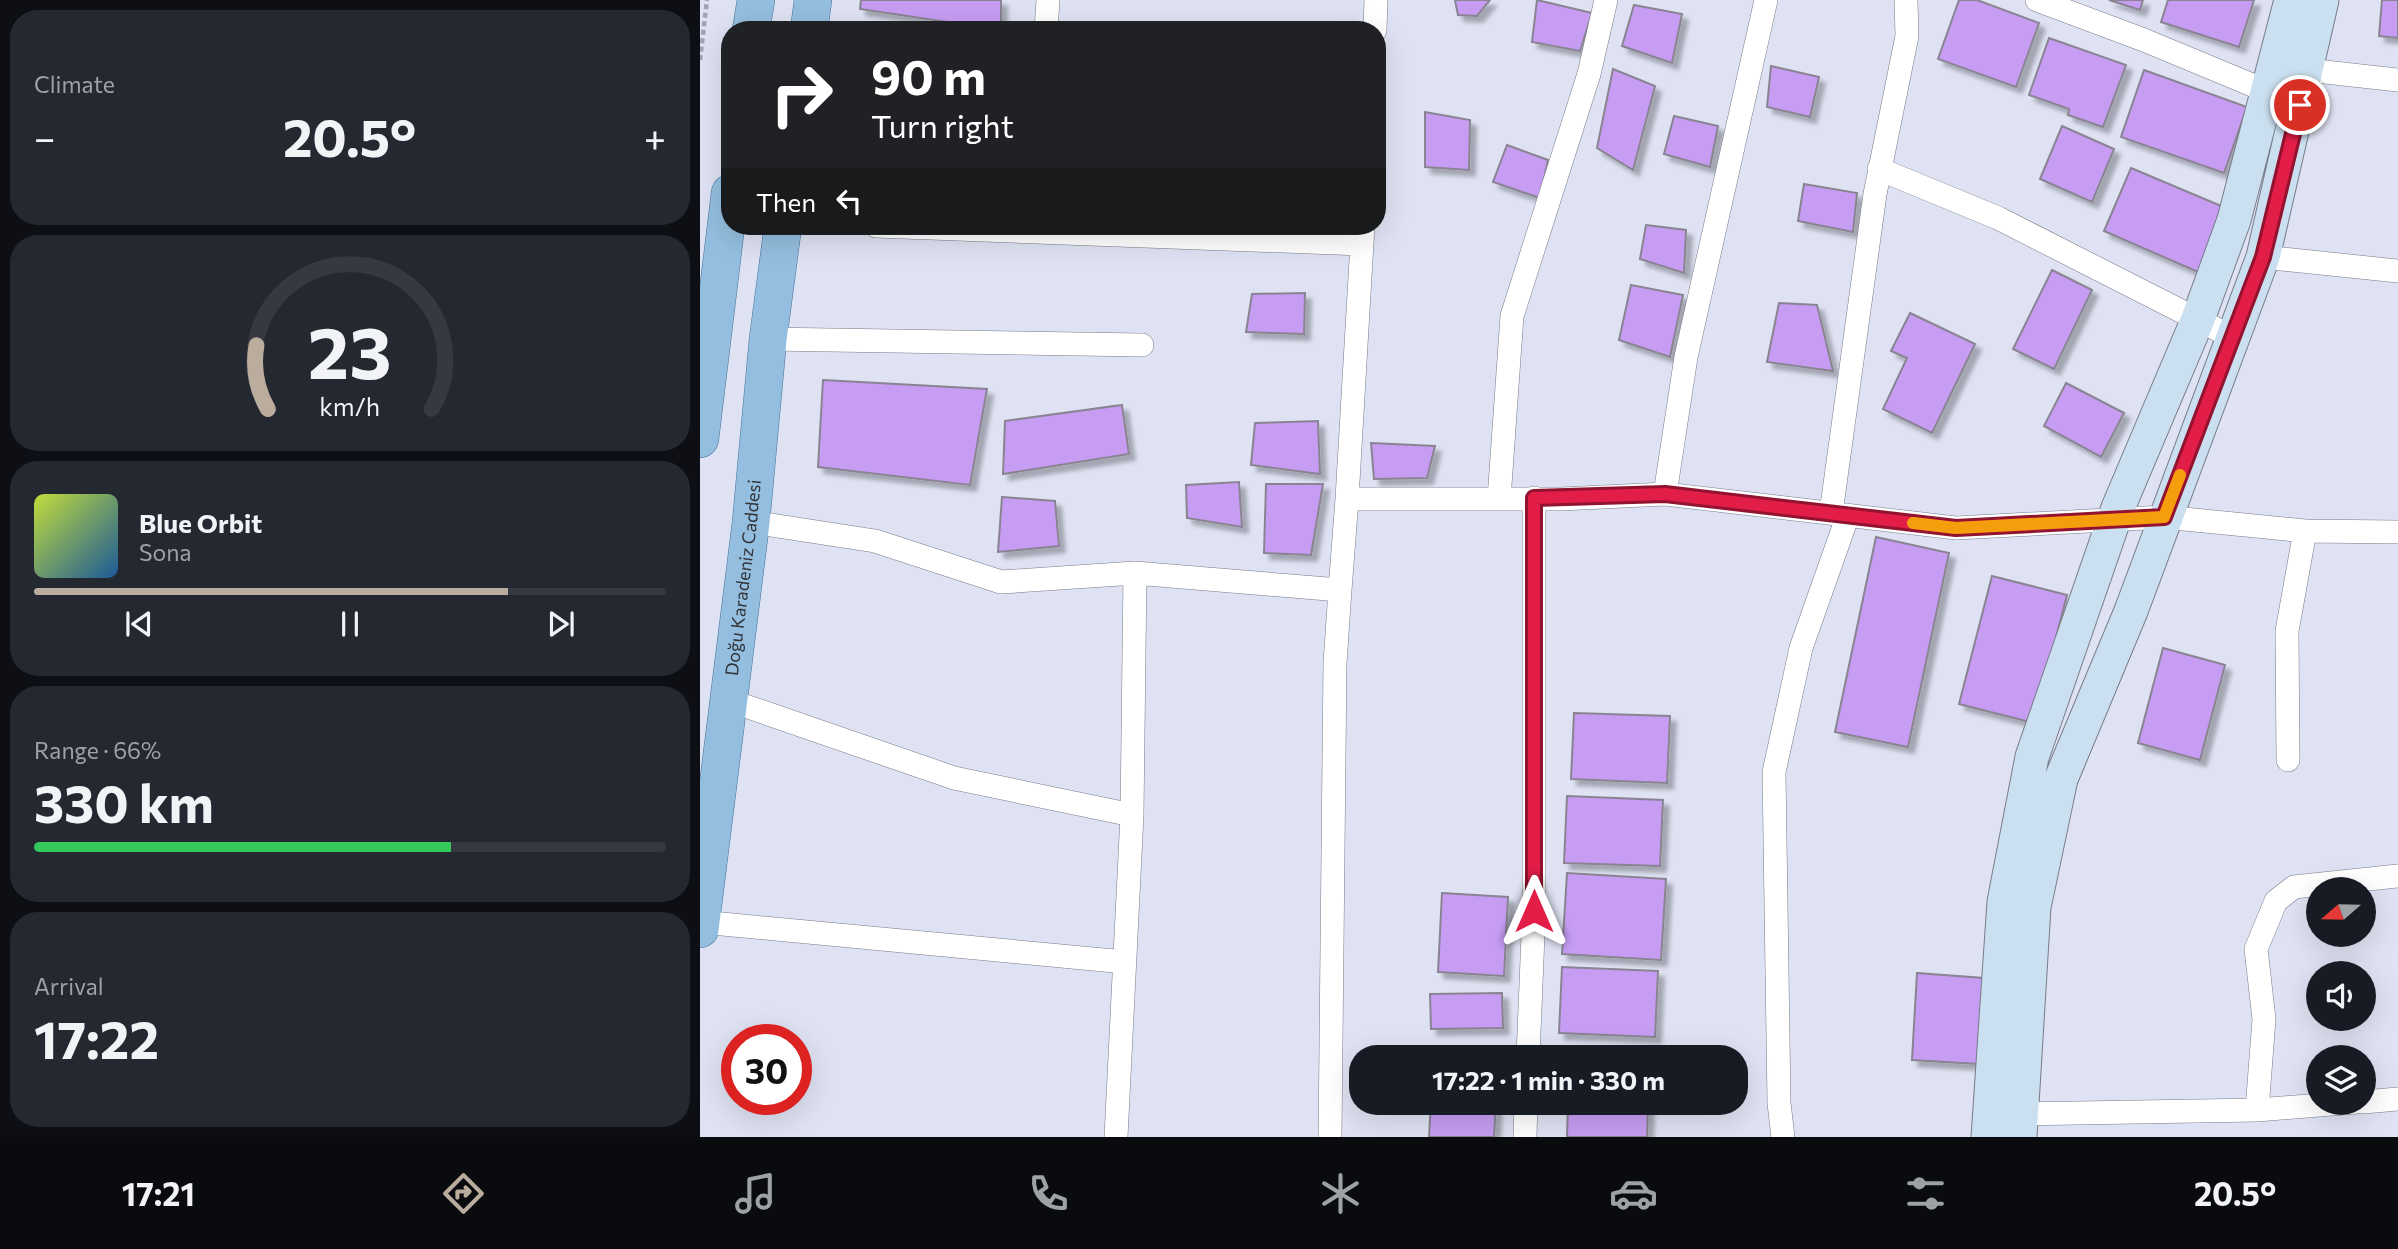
<!DOCTYPE html>
<html lang="en">
<head>
<meta charset="utf-8">
<style>
	:root { --surface:#171b24; --page:#242831; --text:#f1f3f6; --muted:#9ea1a6; --line:#363941; --accent:#bbad9d }
	body { margin:0; font-family:Commissioner,sans-serif; background:var(--page); color:var(--text); height:100vh; display:flex; flex-direction:column; font-size:26px; white-space:nowrap }
	* { box-sizing:border-box; margin:0 }
	p { font-size:23px; color:var(--muted) }
	.icon { flex:none; width:38px; height:38px; fill:none; stroke:currentColor; stroke-width:2; stroke-linecap:round; stroke-linejoin:round }
	.map { position:relative; flex:1; overflow:hidden }
	.panel { display:flex; flex-direction:column; gap:10px; padding:10px; background:#0d0f14; width:700px }
	.panel>* { flex:none }
	.guide { position:absolute; left:21px; top:21px; width:665px; height:214px; border-radius:28px; box-shadow:0 7px 28px #0002; background:#202124; color:#fff; overflow:hidden }
	.needle { width:46px; rotate:250deg }
	.controls { position:absolute; left:1606px; top:877px; display:grid; gap:14px }
	.controls a { display:grid; place-items:center; width:70px; height:70px; border-radius:50%; background:var(--surface); box-shadow:0 7px 28px #0002; font-size:35px }
	.speed { position:absolute; left:21px; top:1024px; display:flex; gap:14px; font-size:35px; font-weight:700; text-align:center }
	.speed>* { display:grid; place-content:center; width:91px; height:91px; border-radius:50%; background:var(--surface); box-shadow:0 7px 28px #0002; line-height:1 }
	.speed .limit { border:10px solid #d22; background:#fff; color:#111 }
	.pin { position:absolute; display:grid; place-items:center; width:60px; height:60px; color:#fff; margin:-30px; border:4px solid #fff; border-radius:50%; box-shadow:0 2px 7px #0007 }
	.me { position:absolute; width:77px; margin:-38px; rotate:0deg; stroke-linejoin:round; filter:drop-shadow(0 0 5px #0008) }
	.turn { display:flex; align-items:center; gap:24px; height:147px; padding:0 35px; font-size:32px }
	.turn .icon { width:91px; height:91px; stroke-width:2.5 }
	.turn b { display:block; font-size:49px; line-height:60px }
	.then { display:flex; align-items:center; height:66px; padding:0 35px; background:#0003; gap:14px; font-size:26px }
	.big { font-size:52px; font-weight:700; line-height:1.1 }
	.panel .tile { flex:1; display:flex; flex-direction:column; justify-content:center; gap:10px; min-width:0; padding:0 24px; border-radius:28px; background:var(--page) }
	.panel .dial { align-items:center; gap:0 }
	.dial svg { height:182px; overflow:visible; fill:none; stroke:var(--line); stroke-width:7; stroke-linecap:round; text-anchor:middle }
	.dial text { fill:var(--text); stroke:none }
	.song { display:flex; align-items:center; gap:21px }
	.cover { width:84px; height:84px; border-radius:10px; background:linear-gradient(135deg,hsl(70 70% 55%),hsl(210 70% 35%)) }
	.played { height:7px; border-radius:4px; background:linear-gradient(90deg,var(--accent) 75%,var(--line) 75%) }
	.keys { display:flex; justify-content:space-around; direction:ltr }
	.heat { display:flex; justify-content:space-between; align-items:center; font-size:38px; direction:ltr }
	.charge { height:10px; border-radius:5px; background:linear-gradient(90deg,#34c759 66%,var(--line) 0) }
	.trip { position:absolute; left:649px; top:1045px; width:399px; height:70px; border-radius:28px; background:var(--surface); box-shadow:0 7px 28px #0002; font-weight:700; line-height:70px; text-align:center }
	.tabs { display:flex; height:112px; justify-content:space-around; align-items:center; background:#090b0e; color:var(--muted) }
	.tabs .icon { width:49px; height:49px }
	.tabs .current { color:var(--accent) }
	.tabs b { font-size:32px; color:var(--text) }
	main { display:flex; flex:1; min-height:0 }
	.map>svg:first-child { display:block }
</style>
</head>
<body>
<main>
<section class="panel">
<div class="tile"><p>Climate</p>
<div class="heat"><a>−</a><b class="big">20.5°</b><a>+</a></div>
</div>
<div class="tile dial"><svg viewBox="0 0 100 80">
<path d="M14 69A42 42 0 1 1 86 69"/>
<path d="M14 69A42 42 0 0 1 9 41" stroke="#bbad9d"/>
<text x="50" y="56" font-size="32" font-weight="700">23</text>
<text x="50" y="72" font-size="11">km/h</text>
</svg></div>
<div class="tile">
<div class="song"><i class="cover"></i><div><b>Blue Orbit</b><p>Sona</p></div></div>
<div class="played"></div>
<div class="keys"><svg class="icon" aria-label="previous" viewBox="0 0 24 24"><path d="M18 5L8 12l10 7zM5 5v14"/></svg><svg class="icon" aria-label="pause" viewBox="0 0 24 24"><path d="M8 5v14M16 5v14"/></svg><svg class="icon" aria-label="next" viewBox="0 0 24 24"><path d="M6 5l10 7-10 7zM19 5v14"/></svg></div>
</div>
<div class="tile"><p>Range · 66%</p><b class="big">330 km</b><div class="charge"></div></div>
<div class="tile"><p>Arrival</p><b class="big">17:22</b></div>
</section>
<div class="map">
<svg width="1698" height="1137" viewBox="0 0 1698 1137">
	<defs>
		<filter id="shadow"><feDropShadow dx="6" dy="6" stdDeviation="2" flood-color="#0004"/></filter>
	</defs>
	<rect width="100%" height="100%" fill="#dee2f2"/>
	<path fill="#c69df3" stroke="#8a8492" stroke-width="2" filter="url(#shadow)" d="M161,0H301V30L160,9Z
		M755,0H790L777,16L758,15Z
		M837,0L892,13L880,51L832,42Z
		M1259,0H1277L1339,23L1316,87L1238,59Z
		M1409,0H1443L1440,10Z
		M1468,0H1554L1539,47L1461,22Z
		M1682,0H1698V38L1679,36Z
		M934,5L982,14L972,63L922,46Z
		M1349,38L1426,65L1403,127L1368,115L1369,109L1329,95Z
		M1071,66L1119,77L1110,117L1067,107Z
		M913,69L955,86L933,170L897,148Z
		M1444,70L1547,107L1524,173L1421,137Z
		M725,112L770,120L769,170L725,167Z
		M974,116L1018,126L1010,167L964,154Z
		M1362,126L1414,149L1392,202L1340,179Z
		M807,145L848,160L840,198L793,182Z
		M1431,168L1526,208L1498,272L1404,231Z
		M1104,184L1157,193L1153,232L1098,221Z
		M946,225L986,230L984,273L940,259Z
		M1352,270L1392,290L1354,369L1313,349Z
		M931,285L983,295L970,357L919,340Z
		M605,293L604,334L546,332L552,294Z
		M1079,303L1117,305L1133,371L1067,362Z
		M1210,313L1275,344L1232,433L1183,409L1207,358L1191,351Z
		M123,380L287,389L270,485L118,467Z
		M1366,383L1424,413L1401,457L1344,426Z
		M422,405L429,454L303,474L305,421Z
		M618,421L620,474L551,465L555,423Z
		M671,443L735,446L727,478L674,479Z
		M539,482L542,527L487,518L486,485Z
		M566,484H623L611,555L564,553Z
		M302,497L355,501L359,546L298,552Z
		M1176,537L1249,553L1208,747L1135,732Z
		M1292,576L1367,595L1334,723L1259,704Z
		M1463,648L1525,665L1500,760L1438,743Z
		M874,713L970,716L967,783L871,779Z
		M867,796L963,800L960,866L864,863Z
		M867,873L966,879L961,960L862,954Z
		M742,893L808,897L804,976L738,972Z
		M862,967L958,971L955,1037L859,1033Z
		M1217,973L1284,978L1278,1064L1212,1060Z
		M802,993L803,1028L731,1029L730,994Z
		M869,1051L949,1053V1057H869Z
		M731,1102H796L794,1137H729Z
		M868,1102H948L947,1137H867Z"/>
	<g fill="none" stroke-linecap="round" stroke-linejoin="round">
		<g stroke="#787b89" stroke-width="24">
			<path id="minor" d="M1337,0L1444,40L1581,97
				M346,30L348,0
				M675,30L676,0
				M1607,70L1698,80
				M1179,169L1298,218L1532,337
				M176,226L662,244
				M1563,257L1698,271
				M68,339L442,345
				M965,494L986,357L1066,0
				M647,499L663,226
				M799,499L812,316L889,74L906,0
				M1131,513L1175,194L1207,36L1206,0
				M51,522L175,541L301,582L435,573
				M640,590L647,499H861L965,494L1256,528L1464,517L1605,531L1698,532
				M28,700L254,778L432,815
				M1588,760L1587,631L1605,531
				M1,922L425,962
				M828,1057L834,911V498
				M1664,1102L1698,1099
				M1557,1110L1564,1019L1556,949L1576,901L1594,887L1698,876
				M1321,1114L1557,1110L1657,1102
				M416,1137L432,815L435,573L640,590L635,663L630,1137
				M825,1137L826,1102
				M1083,1137L1079,1103L1074,772L1101,648L1148,515"/>
		</g>
		<g stroke="#787b89" stroke-width="35">
			<path id="secondary" d="M1288,1137L1304,902L1332,757L1418,508L1498,319L1534,220L1591,0
				M1320,1137L1334,907L1361,779L1431,611L1563,257L1622,0"/>
		</g>
		<g stroke="#447297" stroke-width="38">
			<g id="primary">
				<path d="M51,30L56,0"/>
				<path d="M109,30L113,0"/>
				<path d="M0,439L30,193"/>
				<path id="s1" d="M0,929L51,522L68,339L83,226"/>
			</g>
		</g>
		<path stroke="#9fa3af" stroke-width="4.5" stroke-dasharray="5 3.5" stroke-linecap="butt" d="M0,60L7,0"/>
		<use href="#minor" stroke="#fff" stroke-width="23"/>
		<use href="#secondary" stroke="#cadfef" stroke-width="33"/>
		<use href="#primary" stroke="#94bedf" stroke-width="37"/>
	</g>
	<g fill="none" stroke-linecap="round" stroke-linejoin="round">
		<g stroke="#92132f" stroke-width="18">
			<path id="route" d="M834,911V498L965,494L1256,528L1464,517L1563,257L1600,105"/>
		</g>
		<use href="#route" stroke="#e11d48" stroke-width="12"/>
		<path stroke="#f59e0b" stroke-width="12" d="M1213,523L1256,528L1464,517L1480,475"/>
	</g>
	<g text-anchor="middle" stroke-width="5" stroke-linejoin="round" paint-order="stroke">
		<g font-size="18" fill="#32343a" stroke="#dee2f2">
			<text dy="6" stroke="none"><textPath href="#s1" startOffset="354">Doğu Karadeniz Caddesi</textPath></text>
		</g>
	</g>
</svg>
<div class="controls">
<a><svg class="needle" viewBox="-14 -14 28 28"><path d="M0-13l5 13h-10z" fill="#e53935"/><path d="M0 13l5-13h-10z" fill="#9ea1a6"/></svg></a>
<a><svg class="icon" aria-label="sound" viewBox="0 0 24 24"><path d="M4 9h4l5-4v14l-5-4H4zM17 9q2 3 0 6"/></svg></a>
<a><svg class="icon" aria-label="layers" viewBox="0 0 24 24"><path d="M12 4l9 5-9 5-9-5zM3 14l9 5 9-5"/></svg></a>
</div>
<div class="speed"><div class="limit">30</div></div>
<div class="pin" style="left:1600px;top:105px;background:#d93025"><svg class="icon" aria-label="arrive" viewBox="0 0 24 24"><path d="M6 21V4h12l-3 4 3 4H6"/></svg></div>
<svg class="me" style="left:834px;top:911px" viewBox="-20 -20 40 40"><path d="M0-17L14 15 0 8-14 15z" fill="#e11d48" stroke="#fff" stroke-width="4"/></svg>
<div class="trip">17:22 · 1 min · 330 m</div>
<div class="guide">
<div class="turn"><svg class="icon" aria-label="right" viewBox="0 0 24 24"><path d="M7 20v-9h11M14 6l5 5-5 5"/></svg><div><b>90 m</b>Turn right</div></div>
<div class="then">Then<svg class="icon" aria-label="left" viewBox="0 0 24 24"><path d="M17 20v-9H6M10 6l-5 5 5 5"/></svg></div>
</div>
</div>
</main>
<nav class="tabs">
<b>17:21</b>
<svg class="icon current" aria-label="directions" viewBox="0 0 24 24"><path d="M12 3l9 9-9 9-9-9zM9 14v-3h6M13 9l2 2-2 2"/></svg>
<svg class="icon" aria-label="music" viewBox="0 0 24 24"><path d="M9 18V5l10-2v13"/><circle cx="6" cy="18" r="3"/><circle cx="16" cy="16" r="3"/></svg>
<svg class="icon" aria-label="phone" viewBox="0 0 24 24"><path d="M5 4h4l2 5-3 2q2 4 5 5l2-3 5 2v4C11 20 4 13 5 4z"/></svg>
<svg class="icon" aria-label="climate" viewBox="0 0 24 24"><path d="M12 3v18M4 7l16 10M4 17L20 7"/></svg>
<svg class="icon" aria-label="car" viewBox="0 0 24 24"><path d="M5 17H2v-5l4-1 3-4h7l3 4 3 1v5h-3M9 17h6M6 11h13"/><circle cx="7" cy="17" r="2"/><circle cx="17" cy="17" r="2"/></svg>
<svg class="icon" aria-label="filters" viewBox="0 0 24 24"><path d="M4 7h16M4 17h16"/><circle cx="9" cy="7" r="2"/><circle cx="15" cy="17" r="2"/></svg>
<b>20.5°</b>
</nav>
</body>
</html>
